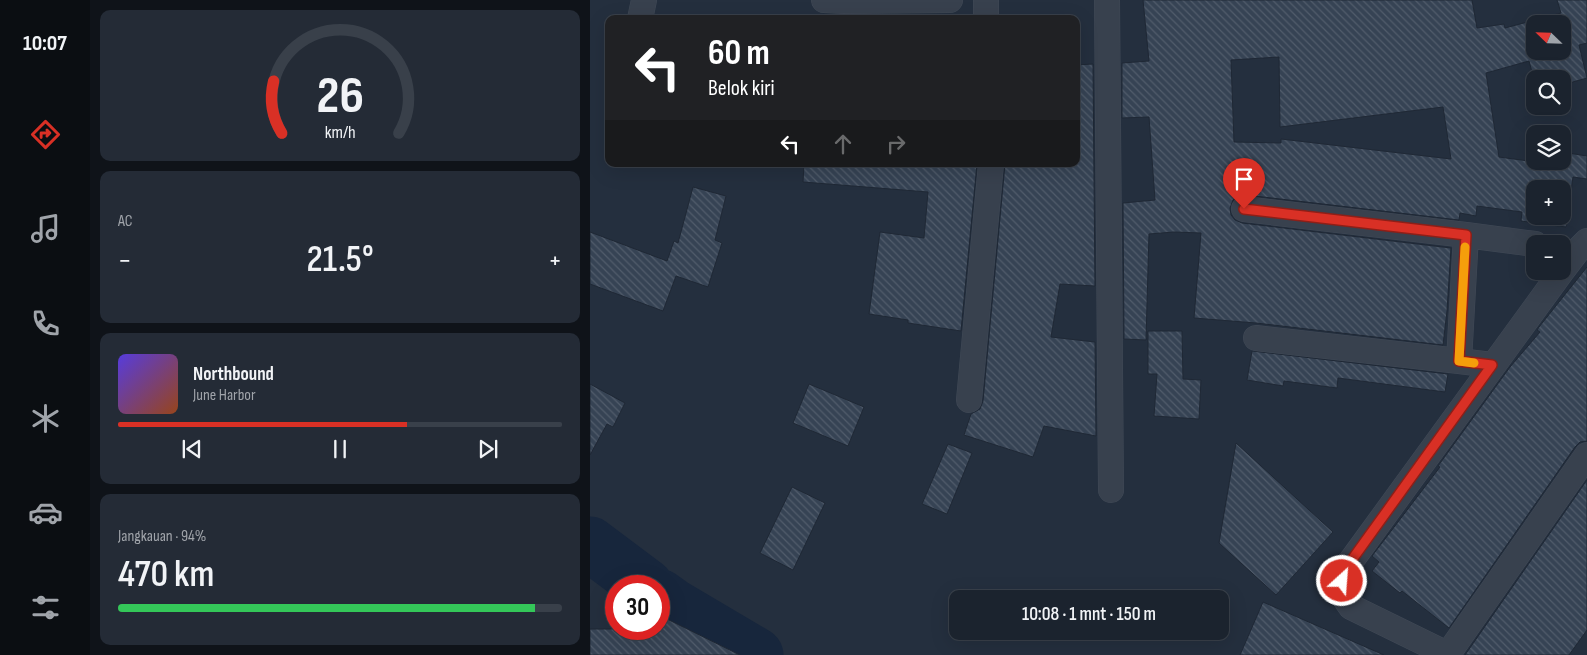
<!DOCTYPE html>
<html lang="id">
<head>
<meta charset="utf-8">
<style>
	:root { --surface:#1b232e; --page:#242b36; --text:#f1f3f6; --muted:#a0a4aa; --line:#39404a; --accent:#d93025 }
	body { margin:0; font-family:"Sofia Sans Condensed",sans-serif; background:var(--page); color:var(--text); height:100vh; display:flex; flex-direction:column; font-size:19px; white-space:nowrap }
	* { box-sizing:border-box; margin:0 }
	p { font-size:16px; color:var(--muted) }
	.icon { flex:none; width:28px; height:28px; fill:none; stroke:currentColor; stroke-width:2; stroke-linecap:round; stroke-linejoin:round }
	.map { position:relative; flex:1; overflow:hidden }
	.panel { display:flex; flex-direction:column; gap:10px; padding:10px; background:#0f1319; width:500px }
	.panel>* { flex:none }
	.hud { position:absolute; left:15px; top:15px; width:475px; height:152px; border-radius:10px; box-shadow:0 5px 20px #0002,0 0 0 1px var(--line); background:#202124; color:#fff; overflow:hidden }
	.needle { width:32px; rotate:293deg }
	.buttons { position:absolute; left:936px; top:15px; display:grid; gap:10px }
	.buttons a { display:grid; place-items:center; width:45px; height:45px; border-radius:10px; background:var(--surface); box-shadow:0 5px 20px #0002,0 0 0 1px var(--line); font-size:25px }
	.speed { position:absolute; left:15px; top:575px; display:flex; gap:10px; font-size:25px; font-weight:700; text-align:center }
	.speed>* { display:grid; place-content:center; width:65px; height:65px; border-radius:50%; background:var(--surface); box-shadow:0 5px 20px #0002,0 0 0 1px var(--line); line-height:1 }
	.speed .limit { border:8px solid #d22; background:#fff; color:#111 }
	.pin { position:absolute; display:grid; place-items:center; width:42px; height:42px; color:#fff; margin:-51px -21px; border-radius:50% 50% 50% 0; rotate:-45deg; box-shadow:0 0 5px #0007 }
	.pin .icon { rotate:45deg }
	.me { position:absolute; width:55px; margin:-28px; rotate:26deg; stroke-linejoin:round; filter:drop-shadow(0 0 4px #0008) }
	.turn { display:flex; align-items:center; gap:18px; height:105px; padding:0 20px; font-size:22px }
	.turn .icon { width:65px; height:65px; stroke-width:2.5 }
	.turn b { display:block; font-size:35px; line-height:42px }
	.lanes { display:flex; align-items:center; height:48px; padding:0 20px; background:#0003; justify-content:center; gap:25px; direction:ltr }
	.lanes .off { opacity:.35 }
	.big { font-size:38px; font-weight:600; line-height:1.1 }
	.panel .tile { flex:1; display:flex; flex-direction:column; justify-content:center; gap:8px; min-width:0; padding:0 18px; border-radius:10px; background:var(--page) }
	.panel .dial { align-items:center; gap:0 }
	.dial svg { height:130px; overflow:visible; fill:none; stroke:var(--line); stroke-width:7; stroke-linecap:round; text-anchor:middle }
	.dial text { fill:var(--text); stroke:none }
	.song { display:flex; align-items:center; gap:15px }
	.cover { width:60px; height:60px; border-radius:8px; background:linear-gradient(135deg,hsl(250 70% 55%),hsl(20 70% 35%)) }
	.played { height:5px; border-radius:2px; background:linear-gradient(90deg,var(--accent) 65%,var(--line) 65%) }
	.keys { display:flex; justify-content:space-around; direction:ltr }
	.heat { display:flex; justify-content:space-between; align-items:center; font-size:28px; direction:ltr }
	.charge { height:8px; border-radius:4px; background:linear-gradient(90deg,#34c759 94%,var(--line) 0) }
	.trip { position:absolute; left:359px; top:590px; width:280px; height:50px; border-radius:10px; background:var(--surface); box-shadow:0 5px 20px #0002,0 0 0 1px var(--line); font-weight:600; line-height:50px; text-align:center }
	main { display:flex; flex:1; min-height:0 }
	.tabs { display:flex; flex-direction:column; width:90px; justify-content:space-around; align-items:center; background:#0b0e12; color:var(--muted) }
	.tabs .icon { width:35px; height:35px }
	.tabs .selected { color:var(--accent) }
	.tabs b { font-size:22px; color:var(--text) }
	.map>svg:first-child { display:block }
</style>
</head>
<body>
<main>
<nav class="tabs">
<b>10:07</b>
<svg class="icon selected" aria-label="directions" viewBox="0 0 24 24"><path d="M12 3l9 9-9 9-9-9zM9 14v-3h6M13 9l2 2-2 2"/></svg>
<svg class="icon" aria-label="music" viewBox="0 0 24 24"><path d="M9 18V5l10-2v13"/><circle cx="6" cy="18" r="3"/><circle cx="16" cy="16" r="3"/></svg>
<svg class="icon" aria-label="phone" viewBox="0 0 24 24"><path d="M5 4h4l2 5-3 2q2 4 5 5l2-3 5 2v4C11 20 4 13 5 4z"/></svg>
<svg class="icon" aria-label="climate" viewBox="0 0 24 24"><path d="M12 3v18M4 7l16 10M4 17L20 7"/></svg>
<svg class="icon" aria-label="car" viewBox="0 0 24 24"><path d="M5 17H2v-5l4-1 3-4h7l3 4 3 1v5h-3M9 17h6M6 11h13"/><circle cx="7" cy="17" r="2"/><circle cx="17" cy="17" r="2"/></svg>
<svg class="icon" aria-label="filters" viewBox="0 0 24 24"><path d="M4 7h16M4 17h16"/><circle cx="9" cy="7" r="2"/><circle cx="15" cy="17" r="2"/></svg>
</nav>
<section class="panel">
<div class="tile dial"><svg viewBox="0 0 100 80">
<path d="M14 69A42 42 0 1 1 86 69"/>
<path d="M14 69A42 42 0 0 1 9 37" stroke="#d93025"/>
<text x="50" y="56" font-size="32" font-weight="700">26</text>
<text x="50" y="72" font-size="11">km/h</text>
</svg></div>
<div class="tile"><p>AC</p>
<div class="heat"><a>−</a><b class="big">21.5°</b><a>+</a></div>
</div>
<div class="tile">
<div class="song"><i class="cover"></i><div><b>Northbound</b><p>June Harbor</p></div></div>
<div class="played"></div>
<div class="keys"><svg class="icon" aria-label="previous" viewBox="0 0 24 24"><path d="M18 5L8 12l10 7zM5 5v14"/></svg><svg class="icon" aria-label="pause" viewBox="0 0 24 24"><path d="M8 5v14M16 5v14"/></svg><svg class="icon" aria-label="next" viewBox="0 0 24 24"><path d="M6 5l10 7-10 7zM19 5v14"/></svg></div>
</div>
<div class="tile"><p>Jangkauan · 94%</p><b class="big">470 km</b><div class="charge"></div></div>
</section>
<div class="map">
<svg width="997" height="655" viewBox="0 0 997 655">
	<defs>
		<pattern id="building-back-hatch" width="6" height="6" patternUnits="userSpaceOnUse" patternTransform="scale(1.25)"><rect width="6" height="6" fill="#364354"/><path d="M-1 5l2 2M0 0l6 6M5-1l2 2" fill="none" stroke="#515c6b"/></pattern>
	</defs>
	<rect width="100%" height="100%" fill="#242f3e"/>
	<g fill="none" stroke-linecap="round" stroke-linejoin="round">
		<path stroke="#17263c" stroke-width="55" d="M0,544L56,586
			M69,596L83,606L166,655"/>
	</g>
	<path fill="url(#building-back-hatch)" stroke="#1f2835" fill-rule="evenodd" d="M553,0H882L887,28L914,24L915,28L971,13L967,0H997V43L989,45L997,78L972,85V79H945V83L939,61L896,73L909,157L968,165L967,161H972V152L997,156V179L983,177L976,227L931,221L932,212L887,206L886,216L870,213L869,220L656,195L649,196L643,200L640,208L641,215L645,220L652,223L861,248L857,311L853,345L666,323L604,318L611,233L584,232L559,234L556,340L534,339L533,203L565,200L559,117L532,118V63L559,61ZM945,24H972V51H945ZM689,57L690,127L853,107L861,159L691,139V143L644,142L641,60ZM945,189H972V216H945Z
		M503,64L505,286L470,284L461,337L505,342L506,436L454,426L443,457L374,435L381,414L390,409L393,401L415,164H486V65Z
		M214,164H387L371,331L318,323V320L279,314L290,232L334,238L338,192L213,182Z
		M103,187L136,196L125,240L132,243L118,287L86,276L73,311L0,284V232L77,261L84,241L88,243Z
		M997,267V441L990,442L985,447L859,628L812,591L810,593L782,571L789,562L782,556L850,467L848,466L920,367L950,332L947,330L949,327Z
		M558,331H592L593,379L611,380L609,419L564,416L567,374H558Z
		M662,351L858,374L855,392L748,378L747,388L694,381L693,386L657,380Z
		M0,384L35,403L23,427L17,424L0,455Z
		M219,384L274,407L258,446L203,423Z
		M646,443L743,532L686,595L629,543Z
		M358,444L382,453L357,514L332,504Z
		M997,480V630L979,655H875Z
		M202,487L235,503L203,570L170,553Z
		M673,602L794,655H650Z
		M69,615L150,655H0V629H69Z"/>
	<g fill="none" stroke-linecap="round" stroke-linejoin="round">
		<g stroke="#414a57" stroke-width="26">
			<path id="street" d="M234,0L254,1L360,0
				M396,0V19
				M517,0L521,490
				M50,19L54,0
				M654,209L876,235L869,361L902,365
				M876,235L945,244
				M972,271L988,250L997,241
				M666,338L869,361
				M379,400L401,164
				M858,654L997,455
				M859,655L761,607C750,594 751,584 756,568L972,271"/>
		</g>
		<use href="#street" stroke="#38414e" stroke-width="25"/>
	</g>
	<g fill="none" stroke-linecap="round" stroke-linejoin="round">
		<g stroke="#8d1f18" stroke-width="12">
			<path id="route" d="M654,209L876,235L869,361L902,365L756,568L752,581"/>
		</g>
		<use href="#route" stroke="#d93025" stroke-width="9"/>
		<path stroke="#f59e0b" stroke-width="9" d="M875,247L869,361L884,363"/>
	</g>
</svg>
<div class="buttons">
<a><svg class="needle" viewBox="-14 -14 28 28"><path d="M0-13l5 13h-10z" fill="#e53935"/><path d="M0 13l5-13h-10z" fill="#a0a4aa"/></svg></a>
<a><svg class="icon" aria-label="search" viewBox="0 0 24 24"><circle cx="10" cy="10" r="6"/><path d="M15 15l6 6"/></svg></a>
<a><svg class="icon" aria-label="layers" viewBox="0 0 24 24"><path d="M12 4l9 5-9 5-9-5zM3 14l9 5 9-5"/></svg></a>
<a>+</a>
<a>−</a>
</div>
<div class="speed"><div class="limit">30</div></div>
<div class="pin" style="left:654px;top:209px;background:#d93025"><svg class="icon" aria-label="arrive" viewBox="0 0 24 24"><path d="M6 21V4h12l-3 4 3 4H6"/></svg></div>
<svg class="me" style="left:752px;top:581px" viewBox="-20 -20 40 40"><circle r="17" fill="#d93025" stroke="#fff" stroke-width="3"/><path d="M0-11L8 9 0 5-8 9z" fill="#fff"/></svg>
<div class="trip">10:08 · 1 mnt · 150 m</div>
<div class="hud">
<div class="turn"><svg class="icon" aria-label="left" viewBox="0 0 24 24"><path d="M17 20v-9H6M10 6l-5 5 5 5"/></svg><div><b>60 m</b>Belok kiri</div></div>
<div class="lanes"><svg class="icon" aria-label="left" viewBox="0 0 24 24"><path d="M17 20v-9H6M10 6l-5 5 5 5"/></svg><svg class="icon off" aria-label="ahead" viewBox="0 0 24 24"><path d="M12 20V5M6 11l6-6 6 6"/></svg><svg class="icon off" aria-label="right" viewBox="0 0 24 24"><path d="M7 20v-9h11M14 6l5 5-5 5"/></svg></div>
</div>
</div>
</main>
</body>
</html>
